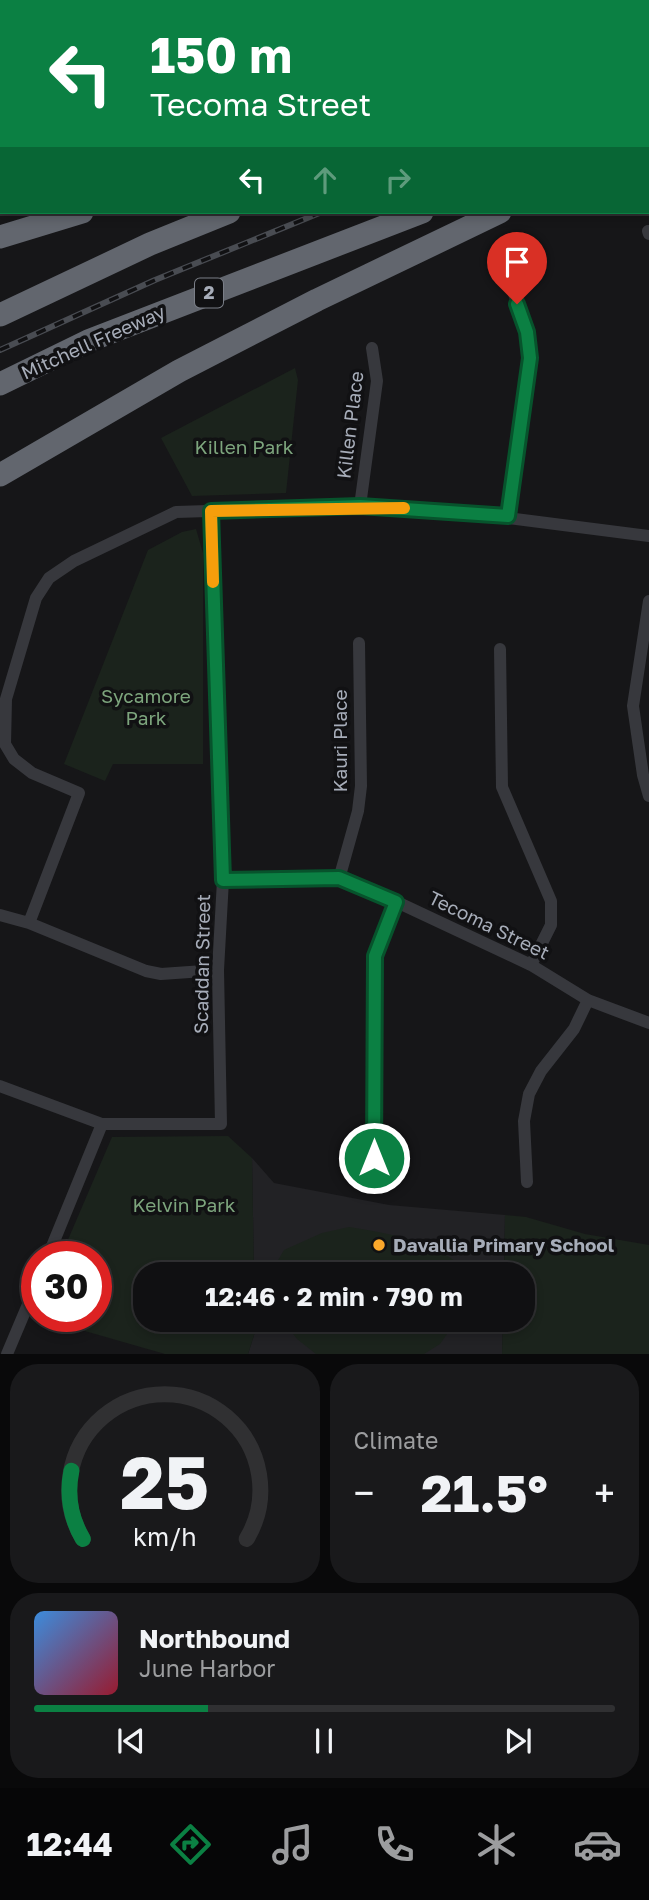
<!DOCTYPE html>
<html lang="en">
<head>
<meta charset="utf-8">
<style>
	:root { --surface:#101012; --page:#19191b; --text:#f1f3f6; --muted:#9c9d9f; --line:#303032; --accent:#0b8043 }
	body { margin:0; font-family:"Golos Text",sans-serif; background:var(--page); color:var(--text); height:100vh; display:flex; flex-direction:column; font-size:26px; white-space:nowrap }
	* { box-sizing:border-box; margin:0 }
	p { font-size:23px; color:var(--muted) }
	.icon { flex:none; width:38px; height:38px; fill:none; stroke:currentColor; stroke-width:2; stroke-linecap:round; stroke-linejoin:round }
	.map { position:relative; height:1354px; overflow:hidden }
	.side { display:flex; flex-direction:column; gap:10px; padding:10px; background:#09090a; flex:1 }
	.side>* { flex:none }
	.guide { position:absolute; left:0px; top:0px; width:649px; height:214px; box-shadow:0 4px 10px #0003,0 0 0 2px var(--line); background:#0b8043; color:#fff; overflow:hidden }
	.speed { position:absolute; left:21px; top:1241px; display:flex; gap:14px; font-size:35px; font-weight:700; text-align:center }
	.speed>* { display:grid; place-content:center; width:91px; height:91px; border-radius:50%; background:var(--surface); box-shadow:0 4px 10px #0003,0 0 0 2px var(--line); line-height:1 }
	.speed .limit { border:10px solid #d22; background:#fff; color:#111 }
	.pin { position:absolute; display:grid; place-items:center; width:60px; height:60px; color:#fff; margin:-72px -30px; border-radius:50% 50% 50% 0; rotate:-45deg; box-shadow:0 0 7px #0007 }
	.pin .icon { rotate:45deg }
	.me { position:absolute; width:77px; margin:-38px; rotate:0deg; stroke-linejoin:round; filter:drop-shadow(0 0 5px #0008) }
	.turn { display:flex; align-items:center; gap:24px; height:147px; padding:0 35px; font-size:32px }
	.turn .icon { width:91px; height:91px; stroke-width:2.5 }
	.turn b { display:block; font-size:49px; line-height:60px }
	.lanes { display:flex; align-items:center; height:66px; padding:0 35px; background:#0003; justify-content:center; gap:35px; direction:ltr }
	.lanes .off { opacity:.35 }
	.big { font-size:52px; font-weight:700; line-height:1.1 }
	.side .tile { flex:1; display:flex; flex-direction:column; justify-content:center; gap:10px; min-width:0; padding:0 24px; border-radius:28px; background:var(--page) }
	.side .dial { align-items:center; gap:0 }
	.dial svg { height:182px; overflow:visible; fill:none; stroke:var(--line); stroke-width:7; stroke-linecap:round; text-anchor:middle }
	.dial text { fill:var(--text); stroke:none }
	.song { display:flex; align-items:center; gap:21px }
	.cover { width:84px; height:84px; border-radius:10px; background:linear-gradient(135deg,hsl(210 70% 55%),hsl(350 70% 35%)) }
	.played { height:7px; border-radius:4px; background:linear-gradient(90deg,var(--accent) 30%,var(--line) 30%) }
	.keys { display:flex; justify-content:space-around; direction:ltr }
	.heat { display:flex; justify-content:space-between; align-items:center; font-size:38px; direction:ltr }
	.side .tiles { flex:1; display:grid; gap:10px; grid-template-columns:1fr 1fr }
	.tile:last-child { grid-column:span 2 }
	.trip { position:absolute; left:133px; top:1262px; width:402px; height:70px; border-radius:28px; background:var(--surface); box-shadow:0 4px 10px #0003,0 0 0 2px var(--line); font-weight:700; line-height:70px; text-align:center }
	.dock { display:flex; height:112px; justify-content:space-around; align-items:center; background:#060607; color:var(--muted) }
	.dock .icon { width:49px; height:49px }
	.dock .on { color:var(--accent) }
	.dock b { font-size:32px; color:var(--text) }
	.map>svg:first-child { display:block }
</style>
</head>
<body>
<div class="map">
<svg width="649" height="1354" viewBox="0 0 649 1354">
	<rect width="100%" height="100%" fill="#161618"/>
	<path fill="#222225" d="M252,1158L274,1183L389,1205L505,1215L504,1274H254Z
		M254,1320H503L502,1354H248L255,1332Z"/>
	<path fill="#1b231c" d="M295,368L298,380L286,493L192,496L161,438Z
		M196,529L203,553V764H113L105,781L64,764L148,550L182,532Z
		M228,1136L252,1158L254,1274H145V1320H254L255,1332L248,1354H165L36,1317L96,1316V1256H61L112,1137Z
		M505,1215L526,1217L585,1234L649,1245V1354H502L503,1320H523V1274H504Z
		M349,1227C391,1234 440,1241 469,1274H270L284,1250L322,1233Z
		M282,1320H457L440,1344L424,1354H316L297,1339Z"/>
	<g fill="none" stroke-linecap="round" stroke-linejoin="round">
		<path stroke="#37383d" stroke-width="12" d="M80,0V2
			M429,2L430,0
			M0,117L2,116
			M648,231L649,234
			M360,506L377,381L372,348
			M508,516L530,358L527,332L511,285
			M649,601L633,706L643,775L649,796
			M500,649L502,787L551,901V925L531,965
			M339,879L358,811L361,786L359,643
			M223,880L339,879L367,888L531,965L588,1000L649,1023
			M0,915L29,923
			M218,970L161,974L146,971L29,923L79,793L32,773L14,759L5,744L6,699L36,598L49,578L74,561L176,512L360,506L437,509L649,536
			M0,1086L102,1124H221L218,970L223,880L211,511
			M527,1182L524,1121L529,1094L541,1071L574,1029L588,1000
			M375,1185L374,975L375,956L396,902
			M48,1256L102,1124
			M7,1354L37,1283"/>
		<path stroke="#62666e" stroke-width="23" d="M648,41H649
			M648,143H649
			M0,237L82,212
			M0,315L150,244L229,212
			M0,384L88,341L422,212
			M0,475L179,371L317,300L500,212"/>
		<g stroke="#494c52" stroke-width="6">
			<path id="rail" d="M648,85L649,84
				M648,99L649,98
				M0,350L155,280L322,212"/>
		</g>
		<use href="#rail" stroke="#111113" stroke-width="3.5" stroke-dasharray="10" stroke-linecap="butt"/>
	</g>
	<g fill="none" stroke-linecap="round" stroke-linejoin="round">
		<g stroke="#07532c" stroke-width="18">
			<path id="route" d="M374,1158L375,956L396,902L339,878L223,880L211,511L360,506L508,516L530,358L527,332L517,304"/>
		</g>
		<use href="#route" stroke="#0b8043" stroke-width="12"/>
		<path stroke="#f59e0b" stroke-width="12" d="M213,582L211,511L404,508"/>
	</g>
	<circle fill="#fba82b" stroke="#111113" stroke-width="2.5" cx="379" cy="1245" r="7"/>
	<g text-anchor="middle" stroke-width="7" stroke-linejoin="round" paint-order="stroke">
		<rect fill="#111113" stroke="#7a7e87" stroke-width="2" x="195" y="278.5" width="28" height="29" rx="5"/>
		<g font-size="18" font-weight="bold" fill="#a7adb9">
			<text x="209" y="299">2</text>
		</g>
		<g font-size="19" fill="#a7adb9" stroke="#111113">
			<text transform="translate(93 342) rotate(-24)" y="7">Mitchell Freeway</text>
			<text transform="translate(350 425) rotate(-83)" y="7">Killen Place</text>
			<text transform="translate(340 741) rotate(-90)" y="7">Kauri Place</text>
			<text transform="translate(489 925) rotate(26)" y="7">Tecoma Street</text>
			<text transform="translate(202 964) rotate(-89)" y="7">Scaddan Street</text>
		</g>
		<g font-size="19" fill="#7da57d" stroke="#111113">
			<text x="244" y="454">Killen Park</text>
			<text x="146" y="703">Sycamore<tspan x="146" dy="22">Park</tspan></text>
			<text x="184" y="1212">Kelvin Park</text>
		</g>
		<g font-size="19" font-weight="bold" fill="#a7adb9" stroke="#111113" text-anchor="start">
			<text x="393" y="1252">Davallia Primary School</text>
		</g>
	</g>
</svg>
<div class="speed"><div class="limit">30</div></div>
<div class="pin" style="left:517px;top:304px;background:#d93025"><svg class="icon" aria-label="arrive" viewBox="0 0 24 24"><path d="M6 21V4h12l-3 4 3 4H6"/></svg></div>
<svg class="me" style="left:374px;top:1158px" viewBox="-20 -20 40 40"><circle r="17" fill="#0b8043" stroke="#fff" stroke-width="3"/><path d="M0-11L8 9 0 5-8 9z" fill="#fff"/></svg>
<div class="trip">12:46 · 2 min · 790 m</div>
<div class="guide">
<div class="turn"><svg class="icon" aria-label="left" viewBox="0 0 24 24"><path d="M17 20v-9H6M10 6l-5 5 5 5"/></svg><div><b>150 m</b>Tecoma Street</div></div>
<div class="lanes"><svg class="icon" aria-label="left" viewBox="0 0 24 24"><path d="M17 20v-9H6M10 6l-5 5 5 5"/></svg><svg class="icon off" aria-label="ahead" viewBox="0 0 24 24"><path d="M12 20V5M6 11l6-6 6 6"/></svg><svg class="icon off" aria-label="right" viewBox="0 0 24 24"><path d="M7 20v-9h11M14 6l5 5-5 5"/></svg></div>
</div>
</div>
<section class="side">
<div class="tiles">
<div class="tile dial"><svg viewBox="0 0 100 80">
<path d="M14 69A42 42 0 1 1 86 69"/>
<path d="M14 69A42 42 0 0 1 9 39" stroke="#0b8043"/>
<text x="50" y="56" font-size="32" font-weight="700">25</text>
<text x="50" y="72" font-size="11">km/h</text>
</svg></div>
<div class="tile"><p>Climate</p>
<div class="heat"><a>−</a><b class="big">21.5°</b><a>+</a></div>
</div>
<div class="tile">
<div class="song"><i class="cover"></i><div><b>Northbound</b><p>June Harbor</p></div></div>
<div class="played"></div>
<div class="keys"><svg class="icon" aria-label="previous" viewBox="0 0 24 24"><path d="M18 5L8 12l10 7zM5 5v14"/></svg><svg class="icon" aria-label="pause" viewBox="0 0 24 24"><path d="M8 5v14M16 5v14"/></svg><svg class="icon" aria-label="next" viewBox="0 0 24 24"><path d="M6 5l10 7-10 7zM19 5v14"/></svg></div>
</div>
</div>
</section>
<nav class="dock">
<b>12:44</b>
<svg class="icon on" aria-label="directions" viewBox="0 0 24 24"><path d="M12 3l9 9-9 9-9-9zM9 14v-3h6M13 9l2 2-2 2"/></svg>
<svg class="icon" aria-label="music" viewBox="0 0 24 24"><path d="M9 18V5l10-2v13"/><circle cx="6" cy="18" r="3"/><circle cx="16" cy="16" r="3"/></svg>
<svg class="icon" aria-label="phone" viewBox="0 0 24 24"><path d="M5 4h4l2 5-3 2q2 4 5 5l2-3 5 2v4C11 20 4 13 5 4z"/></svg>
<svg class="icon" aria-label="climate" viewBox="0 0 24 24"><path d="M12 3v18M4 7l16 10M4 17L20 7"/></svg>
<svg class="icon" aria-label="car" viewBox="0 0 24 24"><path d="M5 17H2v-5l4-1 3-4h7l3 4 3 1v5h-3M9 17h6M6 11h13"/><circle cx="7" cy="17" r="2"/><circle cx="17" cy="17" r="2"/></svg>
</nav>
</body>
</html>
